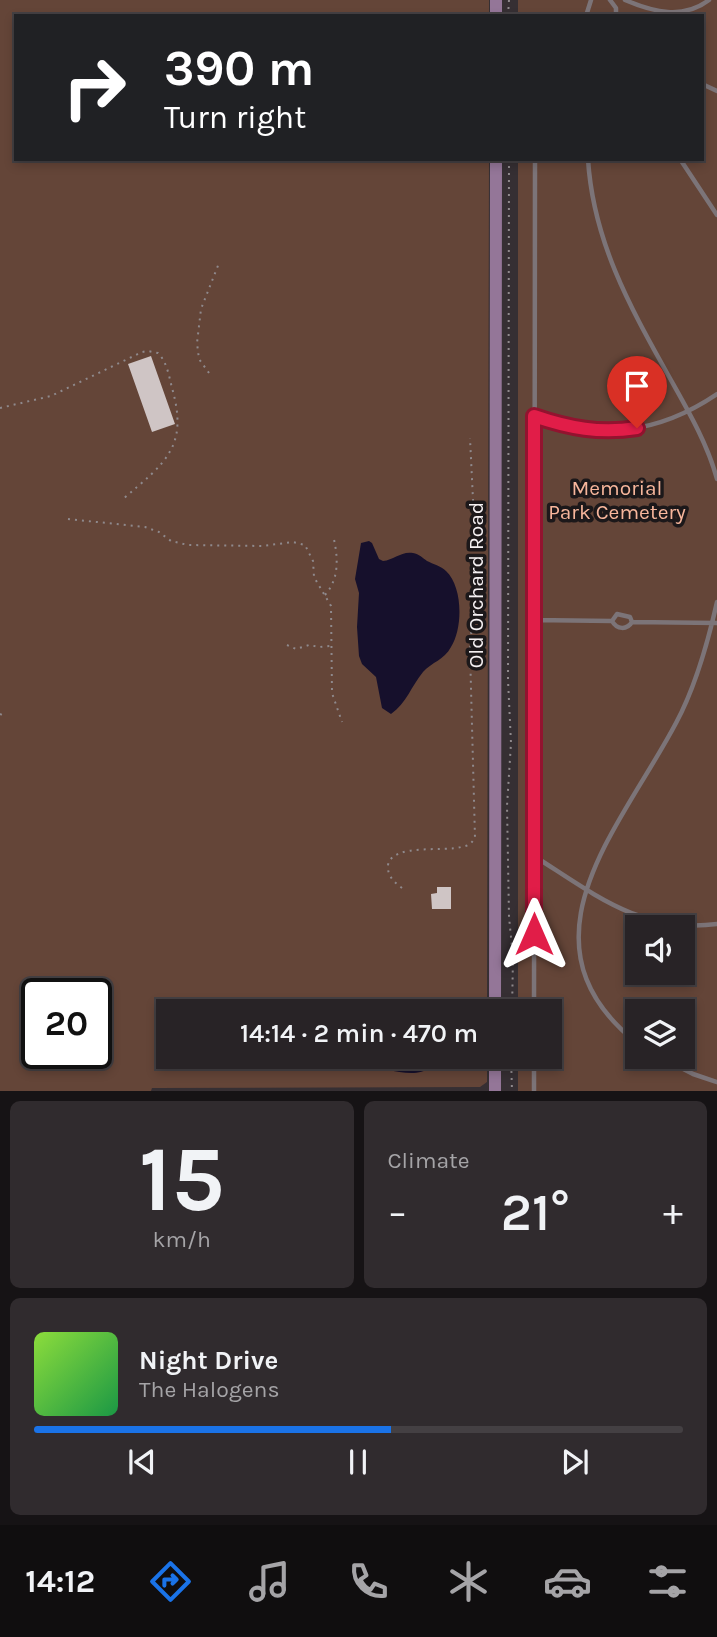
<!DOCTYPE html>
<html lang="en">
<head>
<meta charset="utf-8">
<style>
	:root { --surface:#282326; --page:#302b2e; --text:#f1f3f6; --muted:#a5a4a7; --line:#444043; --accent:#1a73e8 }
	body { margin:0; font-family:Karla,sans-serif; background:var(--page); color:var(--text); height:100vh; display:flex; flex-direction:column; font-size:26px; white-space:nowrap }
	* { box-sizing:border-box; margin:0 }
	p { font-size:23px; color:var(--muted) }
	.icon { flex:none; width:38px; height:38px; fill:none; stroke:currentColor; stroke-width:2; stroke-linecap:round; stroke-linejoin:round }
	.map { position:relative; height:1091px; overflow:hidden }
	.panel { display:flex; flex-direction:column; gap:10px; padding:10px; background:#161315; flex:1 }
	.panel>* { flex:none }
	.guide { position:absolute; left:14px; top:14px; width:690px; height:147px; border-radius:0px; box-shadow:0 4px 10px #0003,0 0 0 2px var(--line); background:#202124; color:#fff; overflow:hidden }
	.controls { position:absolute; left:625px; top:915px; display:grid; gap:14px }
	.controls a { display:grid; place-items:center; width:70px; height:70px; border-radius:0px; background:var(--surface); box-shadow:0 4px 10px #0003,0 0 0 2px var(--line); font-size:35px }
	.speed { position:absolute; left:21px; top:978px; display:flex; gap:14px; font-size:35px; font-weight:700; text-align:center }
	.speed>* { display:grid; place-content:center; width:91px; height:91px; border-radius:50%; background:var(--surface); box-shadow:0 4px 10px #0003,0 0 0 2px var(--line); line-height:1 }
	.speed .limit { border:4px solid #111; border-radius:10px; background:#fff; color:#111 }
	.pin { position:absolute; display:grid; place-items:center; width:60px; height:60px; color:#fff; margin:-72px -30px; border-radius:50% 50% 50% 0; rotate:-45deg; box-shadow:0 0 7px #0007 }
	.pin .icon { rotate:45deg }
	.me { position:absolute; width:77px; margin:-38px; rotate:0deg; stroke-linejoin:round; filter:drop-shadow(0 0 5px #0008) }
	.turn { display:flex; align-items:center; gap:24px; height:147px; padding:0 35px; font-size:32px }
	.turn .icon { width:91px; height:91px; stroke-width:2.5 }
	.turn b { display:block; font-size:49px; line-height:60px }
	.big { font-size:52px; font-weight:600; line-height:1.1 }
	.panel .card { flex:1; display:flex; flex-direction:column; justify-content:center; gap:10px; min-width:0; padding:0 24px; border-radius:10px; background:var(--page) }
	.panel .dial { align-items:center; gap:0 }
	.dial b { font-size:91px; line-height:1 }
	.song { display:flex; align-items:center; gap:21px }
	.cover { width:84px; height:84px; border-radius:10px; background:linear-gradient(135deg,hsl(90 70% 55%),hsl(140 70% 35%)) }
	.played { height:7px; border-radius:4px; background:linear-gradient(90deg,var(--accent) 55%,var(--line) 55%) }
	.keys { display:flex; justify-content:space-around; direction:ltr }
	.heat { display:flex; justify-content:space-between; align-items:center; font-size:38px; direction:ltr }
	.panel .tiles { flex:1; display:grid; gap:10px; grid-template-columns:1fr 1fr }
	.card:last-child { grid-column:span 2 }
	.trip { position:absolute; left:156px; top:999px; width:406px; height:70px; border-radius:0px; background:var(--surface); box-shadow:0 4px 10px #0003,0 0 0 2px var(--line); font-weight:600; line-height:70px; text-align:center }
	.dock { display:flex; height:112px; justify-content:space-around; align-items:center; background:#100e0f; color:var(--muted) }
	.dock .icon { width:49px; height:49px }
	.dock .on { color:var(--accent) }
	.dock b { font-size:32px; color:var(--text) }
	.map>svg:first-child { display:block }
</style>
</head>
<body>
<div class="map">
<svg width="717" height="1091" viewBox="0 0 717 1091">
	<rect width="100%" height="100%" fill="#362f33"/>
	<path fill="#644538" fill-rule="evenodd" d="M0,0H489V16H16V159H489L487,1011L168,1012V1057H487V1082L480,1087L152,1088L151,1091H0ZM37,994H96V1054H37Z
		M518,0H717V1091H518V1057H550V1012H518V159H702V16H518ZM637,928H682V973H637ZM637,1012H682V1057H637Z"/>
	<path fill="#16102c" d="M369,541L372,543L379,559L383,561C394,560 401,551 413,553C419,554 423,558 427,561C433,564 441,566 446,571C463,587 463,628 451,647C444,660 432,662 423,672C412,685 406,704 391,714L382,708L376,677L362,664L359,656L357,627L359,593L355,579L361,543Z
		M381,1057H424L430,1067C419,1077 401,1072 388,1070L385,1068Z"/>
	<path fill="#cfc5c5" d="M151,356L175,424L152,432L128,364Z
		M437,887H451V909H432L431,894L437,893Z"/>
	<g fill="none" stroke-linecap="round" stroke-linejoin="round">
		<path stroke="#8f898c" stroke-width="2" stroke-dasharray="2 5" stroke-linecap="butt" d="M508,16L509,0
			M509,159L508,680L511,743L507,806L509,917L513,957L512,1012
			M209,373L199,359L197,343L201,309L219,263
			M0,408L51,396L142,352L148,351L158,353C167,362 169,376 172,388C189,447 165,463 123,499
			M68,519L145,527L159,532L171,541L188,545L262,546L293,542L305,545L313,561L314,577L331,606L332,693L342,722
			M325,595C340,578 338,556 333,535
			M287,645L296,649L309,645L319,647L330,646
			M0,714L2,715
			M402,888C394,882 387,876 388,865C392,843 445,852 461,847C468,846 471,844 475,838L470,651L476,562L470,438
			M511,1057L512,1091"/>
		<path stroke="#7c7478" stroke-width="4.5" d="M610,0L616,8V16
			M625,0C653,12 683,20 709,0
			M586,16L591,0
			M702,84L717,91
			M588,159C593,240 629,305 667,373C686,407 707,442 717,479
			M680,159L717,215
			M534,416C600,440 658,434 717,394
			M533,620L612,621L617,614L630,617L632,622L717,623
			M612,621C617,630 627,630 632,622
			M534,856C594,894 642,934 717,924
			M534,1012L535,159
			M637,1043C510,942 622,826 676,723C696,686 708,642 717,602
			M660,1057L693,1074L717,1082
			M534,1091V1057"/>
		<path stroke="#947698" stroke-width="12" d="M496,16V0
			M495,1012L496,159
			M495,1057V1091"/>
	</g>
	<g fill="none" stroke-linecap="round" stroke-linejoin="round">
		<g stroke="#92132f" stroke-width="18">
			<path id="route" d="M534,934V416C569,428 600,434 637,428"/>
		</g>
		<use href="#route" stroke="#e11d48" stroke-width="12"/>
	</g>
	<g text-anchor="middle" stroke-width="7" stroke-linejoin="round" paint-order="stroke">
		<g font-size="21" fill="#f7b69c" stroke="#1c181a">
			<text x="617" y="495">Memorial<tspan x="617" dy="24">Park Cemetery</tspan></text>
		</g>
		<g font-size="21" fill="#f5f0f2" stroke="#1c181a">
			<text transform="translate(476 585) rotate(-90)" y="7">Old Orchard Road</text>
		</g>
	</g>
</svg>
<div class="controls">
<a><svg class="icon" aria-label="sound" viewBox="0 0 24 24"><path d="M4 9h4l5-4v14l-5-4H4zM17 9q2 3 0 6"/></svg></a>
<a><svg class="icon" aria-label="layers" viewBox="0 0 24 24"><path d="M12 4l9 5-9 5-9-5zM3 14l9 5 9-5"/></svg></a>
</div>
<div class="speed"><div class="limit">20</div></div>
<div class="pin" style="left:637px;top:428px;background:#d93025"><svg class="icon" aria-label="arrive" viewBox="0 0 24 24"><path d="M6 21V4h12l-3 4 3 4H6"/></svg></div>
<svg class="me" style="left:534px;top:934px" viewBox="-20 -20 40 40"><path d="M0-17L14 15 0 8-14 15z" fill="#e11d48" stroke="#fff" stroke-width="4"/></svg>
<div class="trip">14:14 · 2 min · 470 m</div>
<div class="guide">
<div class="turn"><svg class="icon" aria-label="right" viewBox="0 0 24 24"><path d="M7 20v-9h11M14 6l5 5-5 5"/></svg><div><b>390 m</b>Turn right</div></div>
</div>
</div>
<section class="panel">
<div class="tiles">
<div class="card dial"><b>15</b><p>km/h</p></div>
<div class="card"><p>Climate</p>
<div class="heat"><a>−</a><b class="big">21°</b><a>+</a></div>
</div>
<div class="card">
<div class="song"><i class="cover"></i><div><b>Night Drive</b><p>The Halogens</p></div></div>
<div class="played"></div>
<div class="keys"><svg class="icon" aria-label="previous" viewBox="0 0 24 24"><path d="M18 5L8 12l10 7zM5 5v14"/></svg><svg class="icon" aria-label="pause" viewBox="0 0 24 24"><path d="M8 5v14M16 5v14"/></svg><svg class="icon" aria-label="next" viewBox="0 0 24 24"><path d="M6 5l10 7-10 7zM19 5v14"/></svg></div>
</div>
</div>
</section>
<nav class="dock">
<b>14:12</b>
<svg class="icon on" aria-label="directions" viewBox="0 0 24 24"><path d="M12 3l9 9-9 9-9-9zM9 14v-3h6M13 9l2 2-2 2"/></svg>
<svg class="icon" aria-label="music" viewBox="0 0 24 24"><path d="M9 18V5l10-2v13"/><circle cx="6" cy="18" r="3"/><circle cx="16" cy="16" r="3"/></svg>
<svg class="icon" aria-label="phone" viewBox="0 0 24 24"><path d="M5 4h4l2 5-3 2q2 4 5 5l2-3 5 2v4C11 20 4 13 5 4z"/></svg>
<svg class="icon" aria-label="climate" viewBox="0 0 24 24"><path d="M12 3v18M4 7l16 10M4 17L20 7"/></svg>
<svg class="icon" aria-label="car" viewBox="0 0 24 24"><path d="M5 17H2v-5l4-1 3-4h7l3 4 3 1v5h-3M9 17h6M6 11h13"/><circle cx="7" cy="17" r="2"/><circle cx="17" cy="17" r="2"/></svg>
<svg class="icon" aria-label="filters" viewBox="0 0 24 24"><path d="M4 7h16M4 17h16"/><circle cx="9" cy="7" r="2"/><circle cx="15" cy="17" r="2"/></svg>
</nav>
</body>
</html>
